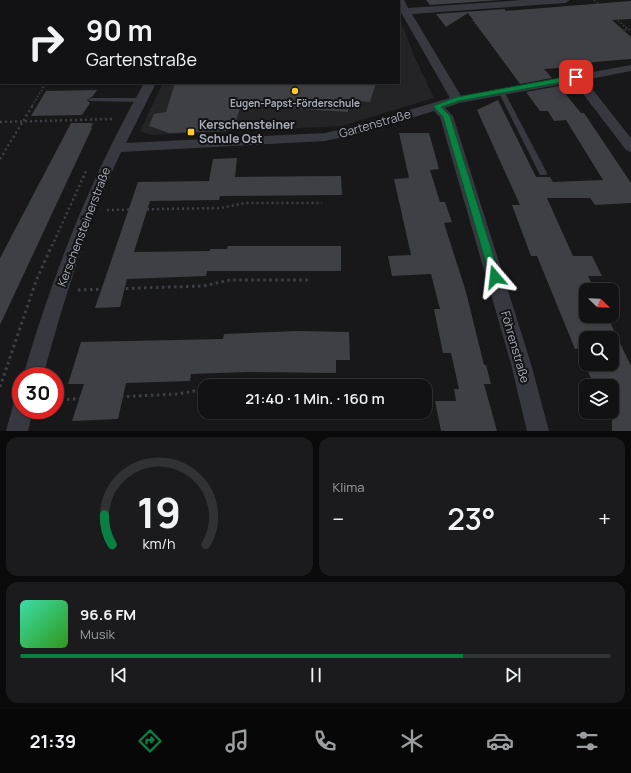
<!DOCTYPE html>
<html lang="de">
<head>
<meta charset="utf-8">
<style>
	:root { --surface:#121214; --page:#1b1b1d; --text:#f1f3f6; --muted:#9c9ea0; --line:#313234; --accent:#0b8043 }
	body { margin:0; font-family:Manrope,sans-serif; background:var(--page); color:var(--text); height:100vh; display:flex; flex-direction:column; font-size:15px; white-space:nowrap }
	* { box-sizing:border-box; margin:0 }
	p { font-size:13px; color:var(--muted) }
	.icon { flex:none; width:22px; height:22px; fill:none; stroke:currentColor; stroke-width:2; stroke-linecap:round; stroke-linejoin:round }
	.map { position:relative; height:431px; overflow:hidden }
	.sheet { display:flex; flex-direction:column; gap:6px; padding:6px; background:#0a0a0b; flex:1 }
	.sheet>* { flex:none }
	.top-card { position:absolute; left:0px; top:0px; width:400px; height:84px; box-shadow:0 1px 3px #0004,0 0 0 1px var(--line); background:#121214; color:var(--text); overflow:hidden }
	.needle { width:26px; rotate:113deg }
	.controls { position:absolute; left:579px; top:283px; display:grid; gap:8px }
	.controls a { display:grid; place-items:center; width:40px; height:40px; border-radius:8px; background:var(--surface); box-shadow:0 1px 3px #0004,0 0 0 1px var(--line); font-size:20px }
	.speed { position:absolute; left:12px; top:367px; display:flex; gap:8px; font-size:20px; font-weight:700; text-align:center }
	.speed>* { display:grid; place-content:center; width:52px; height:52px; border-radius:50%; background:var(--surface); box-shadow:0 1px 3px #0004,0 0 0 1px var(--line); line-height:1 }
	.speed .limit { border:6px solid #d22; background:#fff; color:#111 }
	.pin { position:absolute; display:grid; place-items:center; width:34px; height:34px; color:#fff; margin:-17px; border-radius:8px; box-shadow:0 2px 6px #0006 }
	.me { position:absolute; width:44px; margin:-22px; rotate:343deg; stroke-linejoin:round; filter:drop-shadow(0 0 3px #0008) }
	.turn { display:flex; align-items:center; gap:14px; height:84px; padding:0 20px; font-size:18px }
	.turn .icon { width:52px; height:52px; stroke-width:2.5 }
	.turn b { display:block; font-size:28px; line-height:34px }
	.big { font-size:30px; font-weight:600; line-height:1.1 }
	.sheet .card { flex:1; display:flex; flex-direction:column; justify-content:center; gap:6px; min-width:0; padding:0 14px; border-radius:12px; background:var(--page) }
	.sheet .dial { align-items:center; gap:0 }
	.dial svg { height:104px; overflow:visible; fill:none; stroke:var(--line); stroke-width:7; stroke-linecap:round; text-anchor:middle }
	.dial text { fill:var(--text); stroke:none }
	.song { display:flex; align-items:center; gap:12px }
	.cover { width:48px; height:48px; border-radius:6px; background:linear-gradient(135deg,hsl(160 70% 55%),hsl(110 70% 35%)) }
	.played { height:4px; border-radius:2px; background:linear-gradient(90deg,var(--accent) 75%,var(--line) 75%) }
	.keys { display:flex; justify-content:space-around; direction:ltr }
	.heat { display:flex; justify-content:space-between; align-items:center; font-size:22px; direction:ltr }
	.sheet .tiles { flex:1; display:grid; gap:6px; grid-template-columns:1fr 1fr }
	.card:last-child { grid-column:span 2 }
	.trip { position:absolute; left:198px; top:379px; width:234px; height:40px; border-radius:12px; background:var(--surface); box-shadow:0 1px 3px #0004,0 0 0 1px var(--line); font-weight:600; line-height:40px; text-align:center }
	.tab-bar { display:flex; height:64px; justify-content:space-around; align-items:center; background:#070708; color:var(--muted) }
	.tab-bar .icon { width:28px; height:28px }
	.tab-bar .on { color:var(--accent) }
	.tab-bar b { font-size:18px; color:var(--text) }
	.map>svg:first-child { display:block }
</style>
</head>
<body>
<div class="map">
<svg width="631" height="431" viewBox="0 0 631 431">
	<rect width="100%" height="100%" fill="#18181a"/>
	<path fill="#242427" d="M205,0H390L391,1H205Z
		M399,16L414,56L434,98L341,126L152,135L140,131L163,83H399Z"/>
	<path fill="#3f4045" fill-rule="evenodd" d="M426,0H501L430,5Z
		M631,1V19L612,20L631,37V59L570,64L573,67L544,69L552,78L520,84L468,13L446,27L436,14L505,9V11Z
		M175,83H376L370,102L349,100L348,112L241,105L234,127H229L228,131L169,133L149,126L154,114L166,112Z
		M559,86L581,113H584L631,183V203L595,205L590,198H547L573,256H592L602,276H588L595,290H586V316H607L631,366V431H612V386H594L579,348L575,349L537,256H531L512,205H520L477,110L498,100L536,177H550L553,182L603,180L566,120L554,121L548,111H540L526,92ZM586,338H612V364H586Z
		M97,90L93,96L87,100L90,103L82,115L31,116L46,91Z
		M71,123H93L91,128H92L0,325V258Z
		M399,133H429L439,169L430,170L440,202H445L452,222L444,223L466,292L484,365H486L491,384H484L497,431H441L435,401H456L454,389H459L451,353H443L434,309H440L431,274L392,276L388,256L411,255L394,179L409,178Z
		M237,158L235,177L341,176L342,195L220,196L219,200L150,201L134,252L210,251V249H227L228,246H341V271H207L206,276L127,279L120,307L95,308L138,182L209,181L213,159Z
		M298,331L349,332L350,360H336V373L247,372L191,374L190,381L126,383L118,419L72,421L84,384H68L81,342L223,339L224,334Z"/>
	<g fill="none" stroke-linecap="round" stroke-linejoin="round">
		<path stroke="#3e4047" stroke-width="1.5" stroke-dasharray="1.5 2" stroke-linecap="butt" d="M594,0L629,30
			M562,13L585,36
			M518,16L542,42L631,29
			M473,20L516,76
			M599,35L622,56
			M492,46L541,42
			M32,106L46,83"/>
		<path stroke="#3e4047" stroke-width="2.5" stroke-dasharray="2 3" stroke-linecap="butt" d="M0,122L113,119
			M0,159L33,105
			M107,210L221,208L245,203H322
			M52,246L86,171"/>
		<path stroke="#3e4047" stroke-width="3" stroke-dasharray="2.5 3.5" stroke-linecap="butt" d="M78,290L203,286L230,280H309
			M218,386L228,384L313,382
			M0,387L36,281L52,245
			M55,400L178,394L205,389"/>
		<path fill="#383940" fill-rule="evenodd" d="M1,35V39L0,40V36Z
			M1,43V47L0,48V44Z
			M501,89L504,91L547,173L546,175H540L498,91Z
			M91,98H140L143,100L140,102L89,101L88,100Z"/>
		<path fill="#383940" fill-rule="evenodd" d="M189,0H199L188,1Z
			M394,0H404L408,8L523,0H570L565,3L412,14L461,96L631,65V71L585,80L631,138V152L626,150L574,82L459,103L445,108L453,116L531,364L549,431H527L511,364L440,117L434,111L358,134L325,141L121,152C87,224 64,299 43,376H23C54,271 90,179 144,83H156L126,143L325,133L351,127L450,98L399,9V1Z
			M21,400V410H33L28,431H6L14,402Z"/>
	</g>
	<path fill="#0b8043" stroke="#07532c" d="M576,75L579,76V79L459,101L441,107L450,116L500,277L498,280L495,281L491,280L443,117L433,106L457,97Z"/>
	<g fill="#ffca2b" stroke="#131315" stroke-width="1.5">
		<circle cx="295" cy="91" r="4"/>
		<rect x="187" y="128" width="8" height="8" rx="2"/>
	</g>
	<g text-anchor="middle" stroke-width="4" stroke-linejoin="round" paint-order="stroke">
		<g font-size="10" font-weight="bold" fill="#a9adbb" stroke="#131315">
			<text x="295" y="107">Eugen-Papst-Förderschule</text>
		</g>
		<g font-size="12" fill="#a9adbb" stroke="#131315">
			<text transform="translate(375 124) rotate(-16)" y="4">Gartenstraße</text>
			<text transform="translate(84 227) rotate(-69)" y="4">Kerschensteinerstraße</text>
			<text transform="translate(515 347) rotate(74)" y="4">Föhrenstraße</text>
		</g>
		<g font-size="12" font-weight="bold" fill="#a9adbb" stroke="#131315" text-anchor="start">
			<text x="199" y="129">Kerschensteiner<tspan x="199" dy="14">Schule Ost</tspan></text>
		</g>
	</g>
</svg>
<div class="controls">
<a><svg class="needle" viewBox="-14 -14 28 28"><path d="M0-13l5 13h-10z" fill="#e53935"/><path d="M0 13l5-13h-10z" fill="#9c9ea0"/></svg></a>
<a><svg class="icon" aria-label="search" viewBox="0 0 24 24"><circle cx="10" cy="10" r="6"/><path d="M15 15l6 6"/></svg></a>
<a><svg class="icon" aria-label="layers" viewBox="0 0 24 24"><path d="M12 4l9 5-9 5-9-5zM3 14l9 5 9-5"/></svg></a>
</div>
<div class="speed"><div class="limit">30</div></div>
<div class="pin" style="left:576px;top:77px;background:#d93025"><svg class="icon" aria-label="arrive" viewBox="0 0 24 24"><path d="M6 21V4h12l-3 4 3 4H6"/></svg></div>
<svg class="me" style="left:495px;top:277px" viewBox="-20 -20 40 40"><path d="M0-17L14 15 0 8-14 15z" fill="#0b8043" stroke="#fff" stroke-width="4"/></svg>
<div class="trip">21:40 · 1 Min. · 160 m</div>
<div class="top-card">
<div class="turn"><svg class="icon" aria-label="right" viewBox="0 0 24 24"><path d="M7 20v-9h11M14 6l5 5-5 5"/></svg><div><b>90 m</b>Gartenstraße</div></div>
</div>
</div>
<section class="sheet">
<div class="tiles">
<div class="card dial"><svg viewBox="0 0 100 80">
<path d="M14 69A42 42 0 1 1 86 69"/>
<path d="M14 69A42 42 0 0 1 8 46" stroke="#0b8043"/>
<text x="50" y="56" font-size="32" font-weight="700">19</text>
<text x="50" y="72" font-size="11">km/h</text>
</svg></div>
<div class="card"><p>Klima</p>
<div class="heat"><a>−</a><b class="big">23°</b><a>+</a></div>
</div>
<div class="card">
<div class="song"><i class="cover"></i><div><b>96.6 FM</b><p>Musik</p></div></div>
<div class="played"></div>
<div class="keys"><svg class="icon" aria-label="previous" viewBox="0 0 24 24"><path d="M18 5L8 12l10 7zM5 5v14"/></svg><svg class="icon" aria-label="pause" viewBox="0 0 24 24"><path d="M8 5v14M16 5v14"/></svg><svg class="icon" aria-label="next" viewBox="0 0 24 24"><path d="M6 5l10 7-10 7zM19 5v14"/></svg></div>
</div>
</div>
</section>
<nav class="tab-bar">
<b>21:39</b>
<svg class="icon on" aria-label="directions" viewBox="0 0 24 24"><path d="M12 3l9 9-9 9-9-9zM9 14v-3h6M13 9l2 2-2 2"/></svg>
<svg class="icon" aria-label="music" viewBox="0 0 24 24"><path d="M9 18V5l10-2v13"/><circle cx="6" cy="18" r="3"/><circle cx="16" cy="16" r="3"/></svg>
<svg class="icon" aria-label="phone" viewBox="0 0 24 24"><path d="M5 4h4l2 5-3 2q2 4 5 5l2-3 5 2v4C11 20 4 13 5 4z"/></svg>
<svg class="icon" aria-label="climate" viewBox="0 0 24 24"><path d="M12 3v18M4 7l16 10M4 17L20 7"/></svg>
<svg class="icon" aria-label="car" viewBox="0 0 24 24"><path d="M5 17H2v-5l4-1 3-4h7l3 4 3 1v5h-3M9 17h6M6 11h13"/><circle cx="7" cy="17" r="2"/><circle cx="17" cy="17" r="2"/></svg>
<svg class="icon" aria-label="filters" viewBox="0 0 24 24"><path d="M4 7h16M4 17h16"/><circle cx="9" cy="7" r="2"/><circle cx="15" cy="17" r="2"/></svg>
</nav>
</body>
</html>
